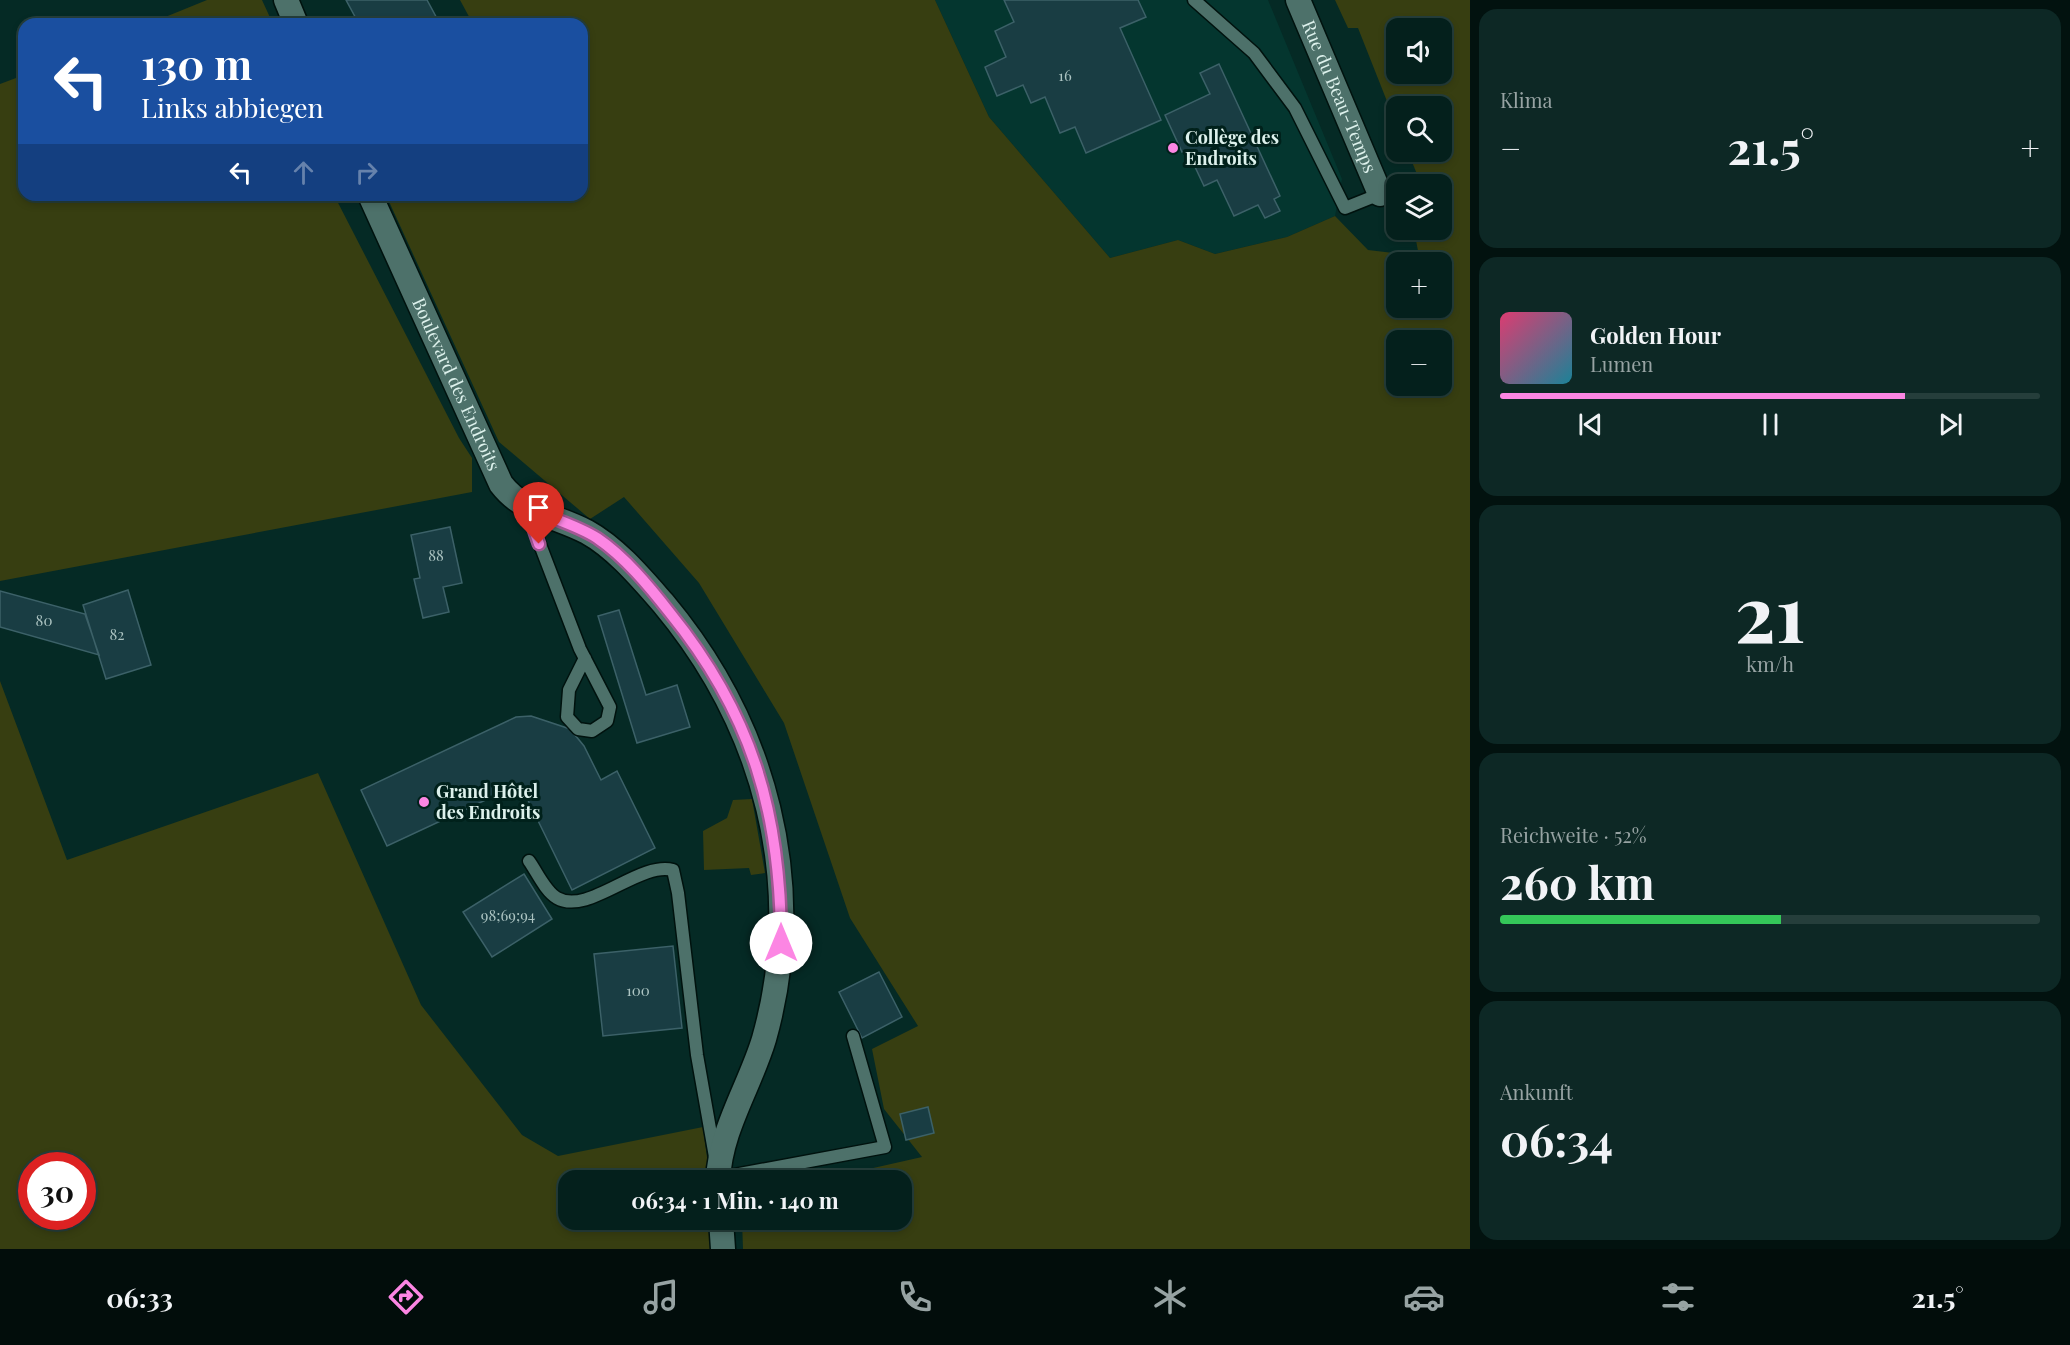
<!DOCTYPE html>
<html lang="de">
<head>
<meta charset="utf-8">
<style>
	:root { --surface:#04201c; --page:#0d2825; --text:#f1f3f6; --muted:#97a3a3; --line:#253e3b; --accent:#fc86e3 }
	body { margin:0; font-family:"Playfair Display",serif; background:var(--page); color:var(--text); height:100vh; display:flex; flex-direction:column; font-size:22px; white-space:nowrap }
	* { box-sizing:border-box; margin:0 }
	p { font-size:20px; color:var(--muted) }
	.icon { flex:none; width:33px; height:33px; fill:none; stroke:currentColor; stroke-width:2; stroke-linecap:round; stroke-linejoin:round }
	.map { position:relative; flex:1; overflow:hidden }
	.sheet { display:flex; flex-direction:column; gap:9px; padding:9px; background:#02120f; width:600px }
	.sheet>* { flex:none }
	.hud { position:absolute; left:18px; top:18px; width:570px; height:183px; border-radius:18px; box-shadow:0 3px 9px #0003,0 0 0 2px var(--line); background:#1a4fa0; color:#fff; overflow:hidden }
	.fabs { position:absolute; left:1386px; top:18px; display:grid; gap:12px }
	.fabs a { display:grid; place-items:center; width:66px; height:66px; border-radius:12px; background:var(--surface); box-shadow:0 3px 9px #0003,0 0 0 2px var(--line); font-size:30px }
	.speed { position:absolute; left:18px; top:1152px; display:flex; gap:12px; font-size:30px; font-weight:700; text-align:center }
	.speed>* { display:grid; place-content:center; width:78px; height:78px; border-radius:50%; background:var(--surface); box-shadow:0 3px 9px #0003,0 0 0 2px var(--line); line-height:1 }
	.speed .limit { border:9px solid #d22; background:#fff; color:#111 }
	.pin { position:absolute; display:grid; place-items:center; width:51px; height:51px; color:#fff; margin:-62px -26px; border-radius:50% 50% 50% 0; rotate:-45deg; box-shadow:0 0 6px #0007 }
	.pin .icon { rotate:45deg }
	.me { position:absolute; width:66px; margin:-33px; rotate:0deg; stroke-linejoin:round; filter:drop-shadow(0 0 4px #0008) }
	.turn { display:flex; align-items:center; gap:21px; height:126px; padding:0 24px; font-size:27px }
	.turn .icon { width:78px; height:78px; stroke-width:2.5 }
	.turn b { display:block; font-size:42px; line-height:51px }
	.lanes { display:flex; align-items:center; height:57px; padding:0 24px; background:#0003; justify-content:center; gap:30px; direction:ltr }
	.lanes .off { opacity:.35 }
	.big { font-size:45px; font-weight:700; line-height:1.1 }
	.sheet .tile { flex:1; display:flex; flex-direction:column; justify-content:center; gap:9px; min-width:0; padding:0 21px; border-radius:18px; background:var(--page) }
	.sheet .dial { align-items:center; gap:0 }
	.dial b { font-size:78px; line-height:1 }
	.song { display:flex; align-items:center; gap:18px }
	.cover { width:72px; height:72px; border-radius:9px; background:linear-gradient(135deg,hsl(340 70% 55%),hsl(190 70% 35%)) }
	.played { height:6px; border-radius:3px; background:linear-gradient(90deg,var(--accent) 75%,var(--line) 75%) }
	.keys { display:flex; justify-content:space-around; direction:ltr }
	.heat { display:flex; justify-content:space-between; align-items:center; font-size:33px; direction:ltr }
	.charge { height:9px; border-radius:4px; background:linear-gradient(90deg,#34c759 52%,var(--line) 0) }
	.trip { position:absolute; left:558px; top:1170px; width:354px; height:60px; border-radius:18px; background:var(--surface); box-shadow:0 3px 9px #0003,0 0 0 2px var(--line); font-weight:700; line-height:60px; text-align:center }
	.menu { display:flex; height:96px; justify-content:space-around; align-items:center; background:#020d0b; color:var(--muted) }
	.menu .icon { width:42px; height:42px }
	.menu .active { color:var(--accent) }
	.menu b { font-size:27px; color:var(--text) }
	main { display:flex; flex:1; min-height:0 }
	.map>svg:first-child { display:block }
</style>
</head>
<body>
<main>
<div class="map">
<svg width="1470" height="1249" viewBox="0 0 1470 1249">
	<rect width="100%" height="100%" fill="#052a25"/>
	<path fill="#04362f" d="M935,0H1268L1342,179L1335,216L1287,237L1215,254L1178,240L1110,258L989,117Z"/>
	<path fill="#373e11" fill-rule="evenodd" d="M207,0H262L273,24H148Z
		M460,0H935L989,117L1110,258L1178,240L1215,254L1287,237L1335,216L1368,250L1419,256L1414,230H1442V184H1421L1408,152H1442V106H1396V124L1358,28H1348L1335,0H1470V1249H743L742,1220H902V1180H820L922,1157L884,1109L872,1049L918,1026L850,918L784,723L699,583L624,497L590,519L499,442L386,195H582V24H473ZM1396,28H1442V74H1396ZM1396,262H1442V308H1396ZM1396,340H1442V386H1396Z
		M24,75V195H334L459,438L472,458V492L0,581V84Z
		M0,681L67,860L318,773L421,1005L522,1135L558,1156L703,1127L710,1180H568V1220H713L715,1249H0ZM32,1166H82V1216H32Z
		M752,799L765,873L751,875L749,868L704,870L703,831L727,818L733,800Z"/>
	<path fill="#193d43" stroke="#3c6168" stroke-width="1.5" d="M346,0H427L440,24H359Z
		M1004,0H1138L1146,17L1120,28L1161,120L1086,153L1075,127L1060,133L1045,97L1031,103L1023,85L997,96L985,67L1006,57L995,31L1014,22Z
		M1219,64L1280,196L1274,199L1280,211L1265,218L1258,205L1234,216L1217,180L1204,186L1187,150L1182,152L1165,115L1210,94L1200,73Z
		M450,527L462,583L443,587L449,612L423,618L414,579L420,578L411,535Z
		M128,590L151,665L106,679L83,605Z
		M0,591L85,614L99,655L0,627Z
		M619,610L646,695L677,685L690,727L637,743L598,616Z
		M531,716L570,729L584,746L601,780L617,771L655,848L572,890L520,784L387,846L361,790L516,717Z
		M524,874L552,919L492,957L463,912Z
		M673,946L682,1028L603,1036L594,954Z
		M879,972L902,1017L862,1038L839,992Z
		M928,1107L934,1133L906,1140L900,1114Z"/>
	<g fill="none" stroke-linecap="round" stroke-linejoin="round">
		<g stroke="#00120e" stroke-width="15">
			<path id="service" d="M1194,0L1254,53L1295,108L1345,208L1380,194
				M526,508L580,649L610,707L607,721L592,731L578,729L567,717L569,690L585,658
				M529,861C537,872 545,891 557,898C588,916 639,861 673,870L678,893L697,1055L715,1157
				M718,1178L885,1147L853,1036"/>
		</g>
		<g stroke="#00120e" stroke-width="27">
			<g id="minor">
				<path d="M286,0L296,24"/>
				<path id="s1" d="M1298,0L1380,194"/>
				<path id="s2" d="M370,195L501,484C523,513 557,516 587,532C616,548 641,578 663,603C765,725 808,883 764,1039C750,1086 720,1130 718,1180"/>
				<path d="M721,1220L723,1249"/>
			</g>
		</g>
		<use href="#service" stroke="#4d716a" stroke-width="12"/>
		<use href="#minor" stroke="#4d716a" stroke-width="24"/>
	</g>
	<g fill="none" stroke-linecap="round" stroke-linejoin="round">
		<g stroke="#a45794" stroke-width="15">
			<path id="route" d="M539,544L526,507C549,518 575,524 597,538C625,557 649,586 670,613C752,714 781,813 781,943"/>
		</g>
		<use href="#route" stroke="#fc86e3" stroke-width="10"/>
	</g>
	<g fill="#fc86e3" stroke="#00211b" stroke-width="2">
		<circle cx="1173" cy="148" r="6"/>
		<circle cx="424" cy="802" r="6"/>
	</g>
	<g text-anchor="middle" stroke-width="6" stroke-linejoin="round" paint-order="stroke">
		<g font-size="15" fill="#acc4c2">
			<text x="1065" y="81">16</text>
			<text x="436" y="561">88</text>
			<text x="44" y="626">80</text>
			<text x="117" y="640">82</text>
			<text x="508" y="921">98;69;94</text>
			<text x="638" y="996">100</text>
		</g>
		<g font-size="18" fill="#ddf1ec" stroke="#00211b">
			<text dy="6" stroke="none"><textPath href="#s1" startOffset="105">Rue du Beau-Temps</textPath></text>
			<text dy="6" stroke="none"><textPath href="#s2" startOffset="208">Boulevard des Endroits</textPath></text>
		</g>
		<g font-size="18" font-weight="bold" fill="#ddf1ec" stroke="#00211b" text-anchor="start">
			<text x="1185" y="144">Collège des<tspan x="1185" dy="21">Endroits</tspan></text>
			<text x="436" y="798">Grand Hôtel<tspan x="436" dy="21">des Endroits</tspan></text>
		</g>
	</g>
</svg>
<div class="fabs">
<a><svg class="icon" aria-label="sound" viewBox="0 0 24 24"><path d="M4 9h4l5-4v14l-5-4H4zM17 9q2 3 0 6"/></svg></a>
<a><svg class="icon" aria-label="search" viewBox="0 0 24 24"><circle cx="10" cy="10" r="6"/><path d="M15 15l6 6"/></svg></a>
<a><svg class="icon" aria-label="layers" viewBox="0 0 24 24"><path d="M12 4l9 5-9 5-9-5zM3 14l9 5 9-5"/></svg></a>
<a>+</a>
<a>−</a>
</div>
<div class="speed"><div class="limit">30</div></div>
<div class="pin" style="left:539px;top:544px;background:#d93025"><svg class="icon" aria-label="arrive" viewBox="0 0 24 24"><path d="M6 21V4h12l-3 4 3 4H6"/></svg></div>
<svg class="me" style="left:781px;top:943px" viewBox="-20 -20 40 40"><circle r="19" fill="#fff"/><path d="M0-13L10 11 0 6-10 11z" fill="#fc86e3"/></svg>
<div class="trip">06:34 · 1 Min. · 140 m</div>
<div class="hud">
<div class="turn"><svg class="icon" aria-label="left" viewBox="0 0 24 24"><path d="M17 20v-9H6M10 6l-5 5 5 5"/></svg><div><b>130 m</b>Links abbiegen</div></div>
<div class="lanes"><svg class="icon" aria-label="left" viewBox="0 0 24 24"><path d="M17 20v-9H6M10 6l-5 5 5 5"/></svg><svg class="icon off" aria-label="ahead" viewBox="0 0 24 24"><path d="M12 20V5M6 11l6-6 6 6"/></svg><svg class="icon off" aria-label="right" viewBox="0 0 24 24"><path d="M7 20v-9h11M14 6l5 5-5 5"/></svg></div>
</div>
</div>
<section class="sheet">
<div class="tile"><p>Klima</p>
<div class="heat"><a>−</a><b class="big">21.5°</b><a>+</a></div>
</div>
<div class="tile">
<div class="song"><i class="cover"></i><div><b>Golden Hour</b><p>Lumen</p></div></div>
<div class="played"></div>
<div class="keys"><svg class="icon" aria-label="previous" viewBox="0 0 24 24"><path d="M18 5L8 12l10 7zM5 5v14"/></svg><svg class="icon" aria-label="pause" viewBox="0 0 24 24"><path d="M8 5v14M16 5v14"/></svg><svg class="icon" aria-label="next" viewBox="0 0 24 24"><path d="M6 5l10 7-10 7zM19 5v14"/></svg></div>
</div>
<div class="tile dial"><b>21</b><p>km/h</p></div>
<div class="tile"><p>Reichweite · 52%</p><b class="big">260 km</b><div class="charge"></div></div>
<div class="tile"><p>Ankunft</p><b class="big">06:34</b></div>
</section>
</main>
<nav class="menu">
<b>06:33</b>
<svg class="icon active" aria-label="directions" viewBox="0 0 24 24"><path d="M12 3l9 9-9 9-9-9zM9 14v-3h6M13 9l2 2-2 2"/></svg>
<svg class="icon" aria-label="music" viewBox="0 0 24 24"><path d="M9 18V5l10-2v13"/><circle cx="6" cy="18" r="3"/><circle cx="16" cy="16" r="3"/></svg>
<svg class="icon" aria-label="phone" viewBox="0 0 24 24"><path d="M5 4h4l2 5-3 2q2 4 5 5l2-3 5 2v4C11 20 4 13 5 4z"/></svg>
<svg class="icon" aria-label="climate" viewBox="0 0 24 24"><path d="M12 3v18M4 7l16 10M4 17L20 7"/></svg>
<svg class="icon" aria-label="car" viewBox="0 0 24 24"><path d="M5 17H2v-5l4-1 3-4h7l3 4 3 1v5h-3M9 17h6M6 11h13"/><circle cx="7" cy="17" r="2"/><circle cx="17" cy="17" r="2"/></svg>
<svg class="icon" aria-label="filters" viewBox="0 0 24 24"><path d="M4 7h16M4 17h16"/><circle cx="9" cy="7" r="2"/><circle cx="15" cy="17" r="2"/></svg>
<b>21.5°</b>
</nav>
</body>
</html>
